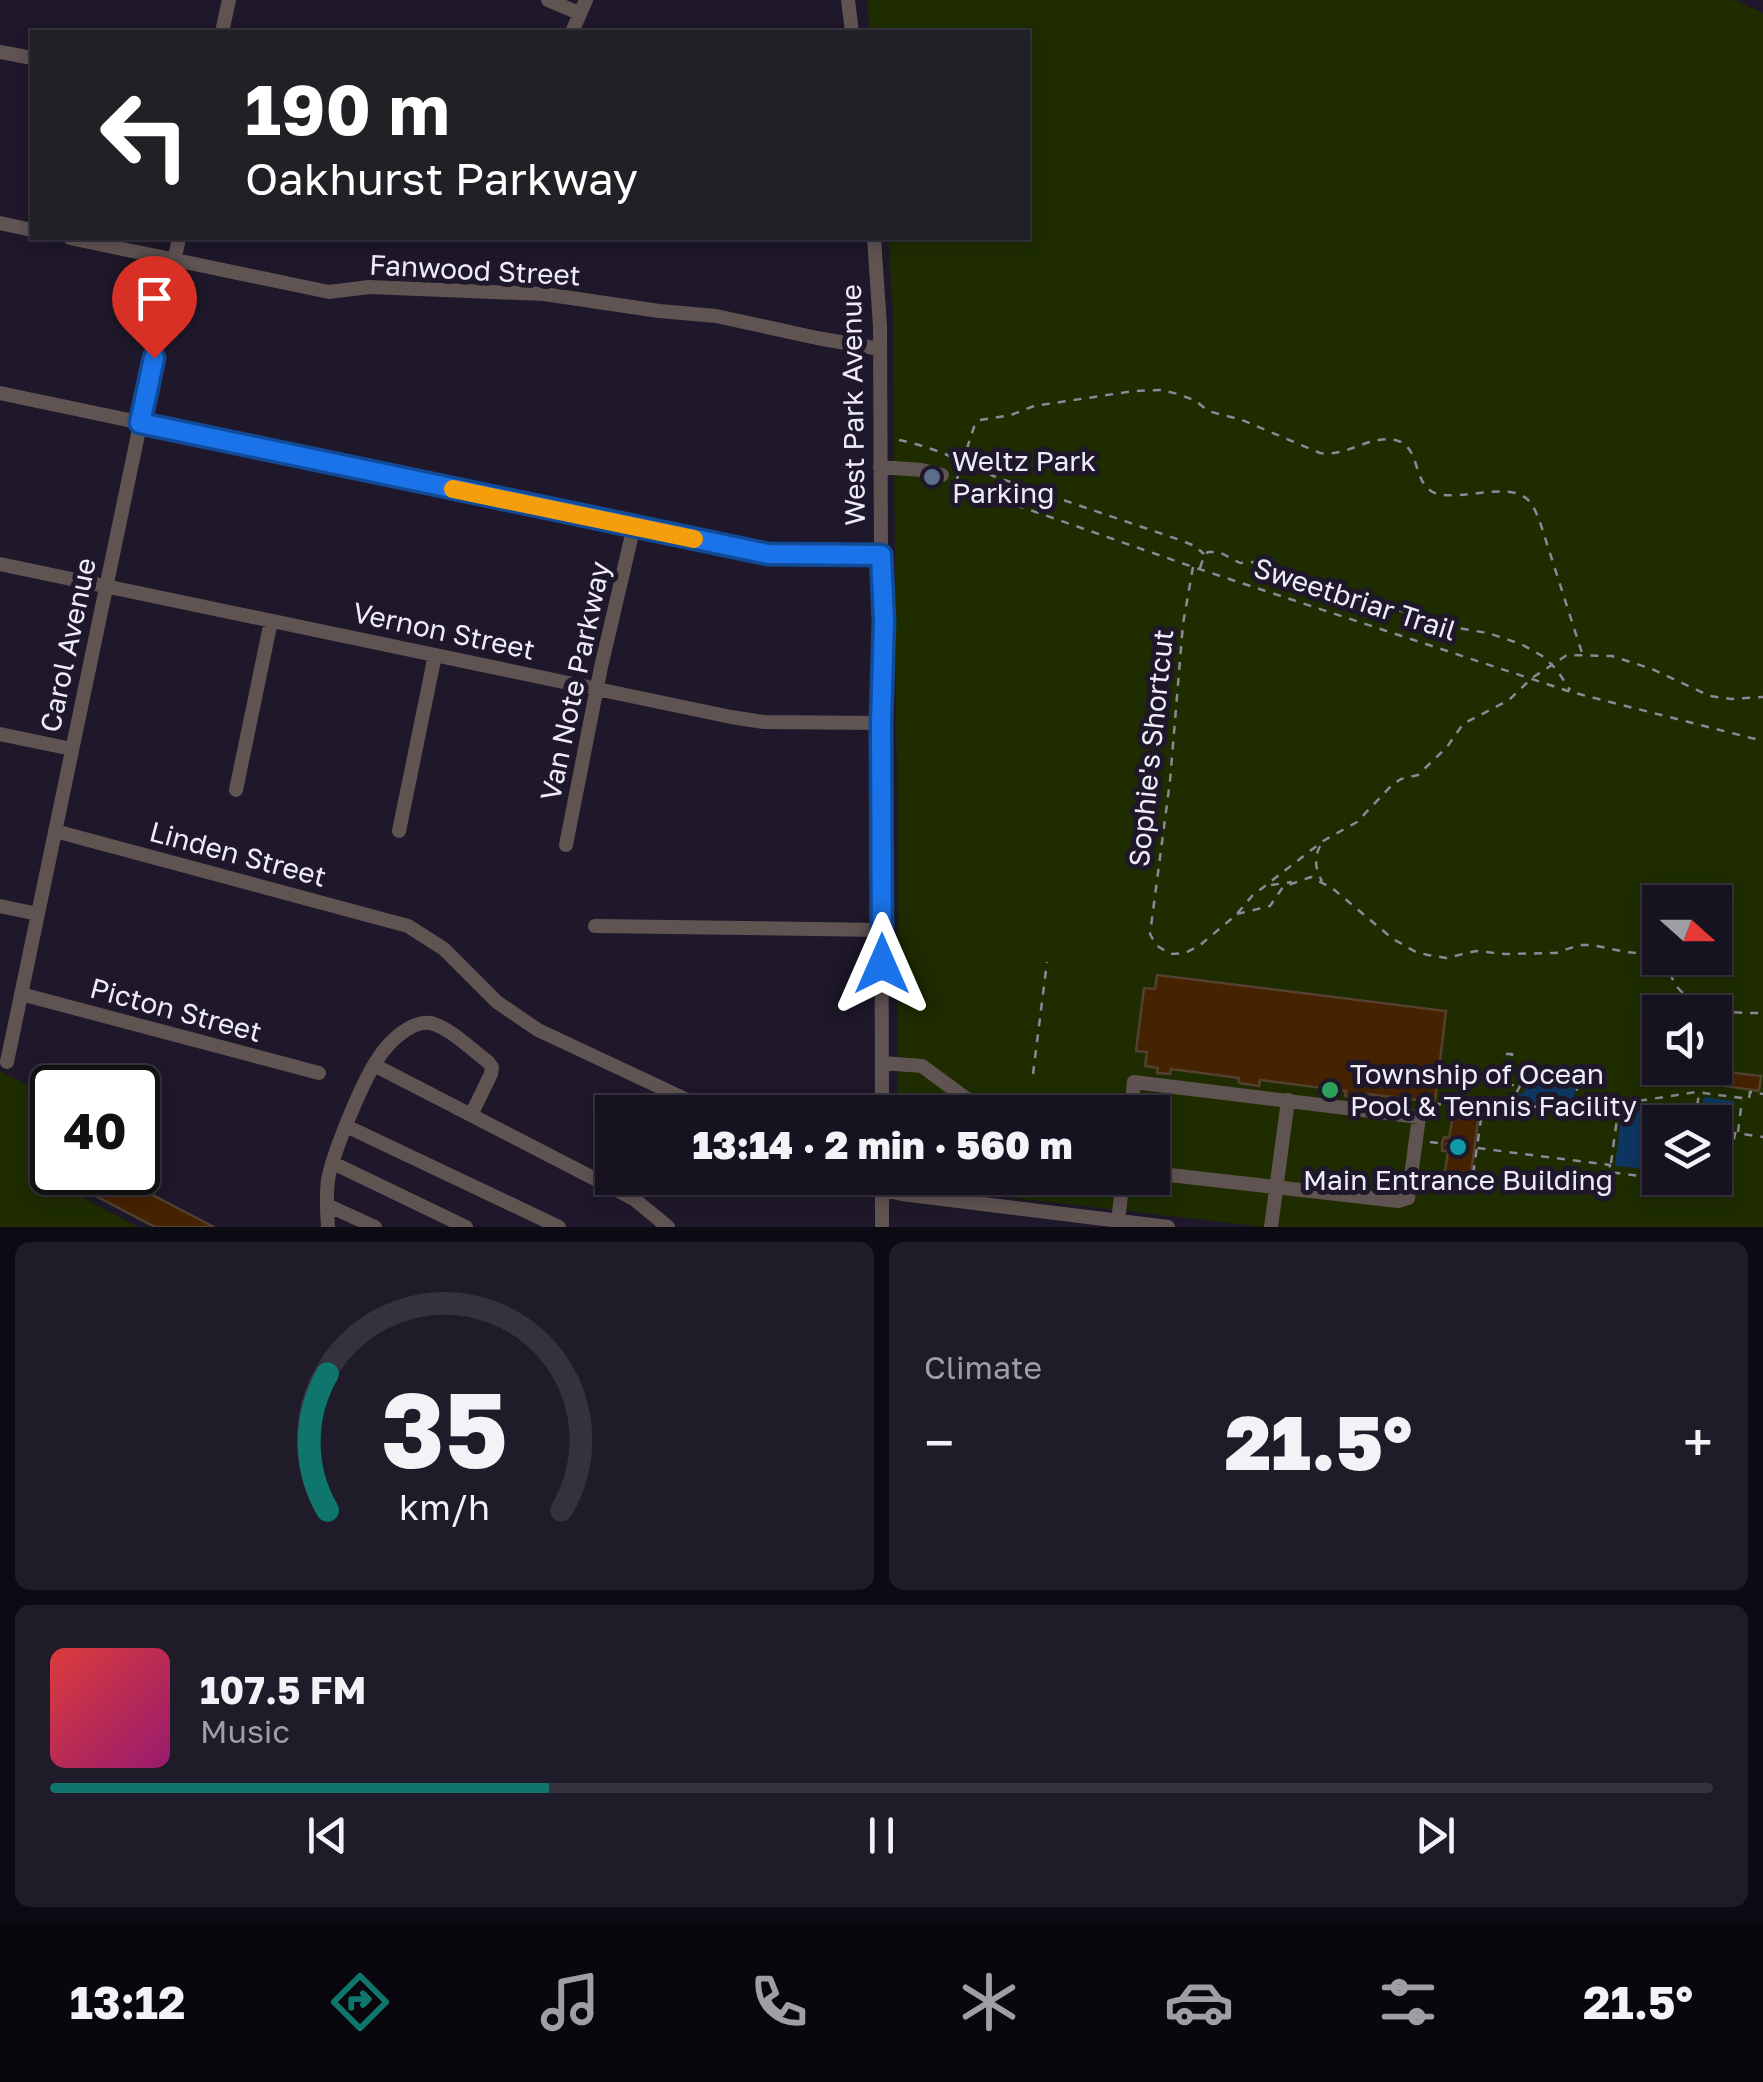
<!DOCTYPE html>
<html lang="en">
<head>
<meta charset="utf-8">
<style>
	:root { --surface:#161220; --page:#1f1b29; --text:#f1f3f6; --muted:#9e9ea5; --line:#35323e; --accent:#0f766e }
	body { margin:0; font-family:"Golos Text",sans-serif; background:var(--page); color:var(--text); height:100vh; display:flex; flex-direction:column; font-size:38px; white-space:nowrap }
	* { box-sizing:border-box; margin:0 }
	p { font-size:32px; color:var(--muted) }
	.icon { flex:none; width:55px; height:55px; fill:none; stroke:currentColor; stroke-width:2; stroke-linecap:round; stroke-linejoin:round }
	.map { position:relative; height:1227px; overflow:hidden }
	.details { display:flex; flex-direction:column; gap:15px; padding:15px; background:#0c0a12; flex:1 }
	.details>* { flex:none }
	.hud { position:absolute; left:30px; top:30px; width:1000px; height:210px; border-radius:0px; box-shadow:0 5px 15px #0003,0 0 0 2px var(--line); background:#202124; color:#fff; overflow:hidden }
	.needle { width:65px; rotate:111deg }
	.tools { position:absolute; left:1642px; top:885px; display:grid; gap:20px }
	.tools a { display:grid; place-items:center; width:90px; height:90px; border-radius:0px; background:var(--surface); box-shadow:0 5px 15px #0003,0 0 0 2px var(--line); font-size:50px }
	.speed { position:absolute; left:30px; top:1065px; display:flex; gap:20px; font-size:50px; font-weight:700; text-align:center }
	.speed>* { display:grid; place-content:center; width:130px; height:130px; border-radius:50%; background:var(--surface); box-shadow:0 5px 15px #0003,0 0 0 2px var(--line); line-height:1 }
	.speed .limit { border:5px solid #111; border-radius:15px; background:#fff; color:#111 }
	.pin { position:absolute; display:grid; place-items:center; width:85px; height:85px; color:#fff; margin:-102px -42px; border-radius:50% 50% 50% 0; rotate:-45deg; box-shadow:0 0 10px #0007 }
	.pin .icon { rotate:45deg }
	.me { position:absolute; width:110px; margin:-55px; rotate:0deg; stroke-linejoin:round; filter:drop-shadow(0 0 8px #0008) }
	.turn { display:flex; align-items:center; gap:35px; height:210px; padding:0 50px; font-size:45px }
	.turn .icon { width:130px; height:130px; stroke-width:2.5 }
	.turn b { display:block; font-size:70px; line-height:85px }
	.big { font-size:75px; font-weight:800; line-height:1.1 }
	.details .card { flex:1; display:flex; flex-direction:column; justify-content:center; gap:15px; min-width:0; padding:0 35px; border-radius:15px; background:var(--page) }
	.details .dial { align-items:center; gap:0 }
	.dial svg { height:260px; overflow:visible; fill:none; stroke:var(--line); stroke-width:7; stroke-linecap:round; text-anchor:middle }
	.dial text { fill:var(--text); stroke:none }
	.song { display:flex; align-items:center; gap:30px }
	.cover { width:120px; height:120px; border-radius:15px; background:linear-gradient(135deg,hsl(0 70% 55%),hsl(320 70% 35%)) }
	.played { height:10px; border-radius:5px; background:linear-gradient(90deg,var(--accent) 30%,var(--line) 30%) }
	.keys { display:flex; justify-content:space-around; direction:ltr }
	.heat { display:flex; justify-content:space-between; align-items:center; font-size:55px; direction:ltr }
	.details .tiles { flex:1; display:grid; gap:15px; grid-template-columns:1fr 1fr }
	.card:last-child { grid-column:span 2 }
	.trip { position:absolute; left:595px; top:1095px; width:575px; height:100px; border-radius:0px; background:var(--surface); box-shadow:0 5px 15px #0003,0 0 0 2px var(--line); font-weight:800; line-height:100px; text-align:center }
	.tabs { display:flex; height:160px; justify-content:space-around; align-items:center; background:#09070d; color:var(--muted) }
	.tabs .icon { width:70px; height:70px }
	.tabs .current { color:var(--accent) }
	.tabs b { font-size:45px; color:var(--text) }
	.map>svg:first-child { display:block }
</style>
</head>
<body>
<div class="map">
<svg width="1763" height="1227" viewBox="0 0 1763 1227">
	<rect width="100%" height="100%" fill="#1e182a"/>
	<path fill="#1e2c00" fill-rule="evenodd" d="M867,0H1735L1763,13V1227H1264L904,1185L897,1178H1152V1112H897L898,942L893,310L888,238H1028V32H870ZM1660,902H1715V958H1660ZM1660,1012H1715V1068H1660ZM1660,1122H1715V1178H1660Z
		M0,1071L49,1096L35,1154L67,1189L138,1227H0Z"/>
	<path fill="#0d3660" d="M1526,1075L1576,1081L1573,1108L1530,1102L1526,1108L1518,1107L1515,1100L1519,1094L1524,1093Z
		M1704,1097L1734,1101L1728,1152L1715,1150V1122H1660V1144L1649,1143L1646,1169L1615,1166L1622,1108L1700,1118Z"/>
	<path fill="#452300" stroke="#534031" stroke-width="2.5" d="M1157,975L1446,1011L1435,1102L1366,1094V1099L1345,1096L1346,1091L1260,1080L1259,1086L1239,1083V1078L1171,1069L1170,1074L1157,1073L1158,1068L1145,1066L1147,1052L1136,1051L1144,988L1155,989Z
		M1727,1072L1761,1076L1759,1091L1725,1086Z
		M1454,1110H1467L1479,1113L1470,1182L1458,1183L1444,1179L1448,1151H1442V1144L1444,1137L1449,1138Z
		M79,1172H126L153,1187L149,1193L214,1227H155L73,1184Z"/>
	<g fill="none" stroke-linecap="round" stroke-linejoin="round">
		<path stroke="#8c8897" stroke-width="2.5" stroke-dasharray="8 8" stroke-linecap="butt" d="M899,440C932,447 964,461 993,476L1180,540L1195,546L1204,554
			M957,479L974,427L980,420L1011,415L1034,406L1134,391L1161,390L1178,394L1196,401L1208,411L1242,420L1320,453C1347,457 1369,435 1395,440C1422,446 1411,483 1435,493C1460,502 1507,481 1527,499C1533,504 1536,513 1539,519L1582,653
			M957,481L970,489L1193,567L1571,692L1763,741
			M1193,567L1183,624L1170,781L1150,934L1156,945L1170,954L1185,953L1199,946L1236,915L1252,896L1323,841L1357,822L1392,785L1401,779L1418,775L1447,747L1463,724L1509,700L1532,678L1567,655L1612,656L1652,669L1710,696L1731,699L1763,697
			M1200,568L1204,556L1208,552H1219L1240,563L1253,562L1290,579L1329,581L1348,597L1357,601L1392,608L1451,627L1488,633L1521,644L1544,657L1557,670L1570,690
			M1320,846C1314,858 1315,869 1322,881
			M1271,885L1292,882
			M1237,914L1270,906L1283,887L1311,877L1332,888L1393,939L1416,952L1428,955L1446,958L1476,951L1505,954L1556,953L1579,945H1592L1626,952L1660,955
			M1664,958C1669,967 1671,980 1678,988C1700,1013 1733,1013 1763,1013
			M1506,1054H1512L1510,1084L1518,1087
			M1033,1074L1047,962
			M1433,1103L1480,1112
			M1624,1105L1696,1113L1699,1094
			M1738,1132L1742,1100
			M1430,1142L1610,1165L1609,1172L1648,1177L1650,1170L1660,1168
			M1715,1157L1732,1154L1735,1133L1763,1137
			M1611,1163L1619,1104L1696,1092L1749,1099L1750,1092L1763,1094
			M1650,1168L1652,1148L1660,1149
			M1471,1189L1482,1112L1502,1115L1513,1107C1510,1097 1515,1096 1519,1088C1521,1084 1521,1076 1522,1072L1578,1080L1574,1112L1531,1106L1527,1111H1519L1513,1107"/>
		<path stroke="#605453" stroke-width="14" d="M548,0L579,13
			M848,0L852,32
			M222,32L229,0
			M572,32L586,0
			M0,52L32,58
			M0,223L32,230
			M70,238L329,292L369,287L544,294L659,311L716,316L817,338L880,349
			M874,238L880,326L881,555L884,620L881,723L882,1112
			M0,393L767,554L881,555
			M880,467L922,470L942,475
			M0,564L731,717L764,722L881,723
			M0,734L72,749
			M236,790L271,621
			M55,831L408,926L444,949L497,1002L538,1030L713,1112
			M399,831L435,655
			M566,845L601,667L634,526
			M0,906L38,914
			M595,926L882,930
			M21,994L319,1073
			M7,1062L179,238
			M882,1063L922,1066L964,1097L975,1103L1042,1112
			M374,1065L634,1199L668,1227
			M1131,1112L1134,1082L1419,1117L1408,1198L1398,1201L1152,1173
			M346,1126L559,1227
			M333,1163L466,1227
			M852,1178L882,1190L902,1194L1168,1227
			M327,1205L375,1227
			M1118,1221L1123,1178
			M328,1227C327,1212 326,1195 328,1180C333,1152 363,1080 379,1057C389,1042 410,1021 430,1023C448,1026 473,1051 488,1062L492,1067L491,1074L471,1115
			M882,1227V1178
			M1271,1227L1288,1100"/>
	</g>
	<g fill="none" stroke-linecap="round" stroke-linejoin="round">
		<g stroke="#114b97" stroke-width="25">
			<path id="route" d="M154,358L140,423L768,554L881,555L884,620L881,723L882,964"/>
		</g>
		<use href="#route" stroke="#1a73e8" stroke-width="18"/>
		<path stroke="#f59e0b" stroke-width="18" d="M453,489L694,539"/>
	</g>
	<circle fill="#5c6f8a" stroke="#1e182a" stroke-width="4" cx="932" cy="477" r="10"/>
	<circle fill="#2e9e5b" stroke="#1e182a" stroke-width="4" cx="1330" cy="1090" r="10"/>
	<circle fill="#0f9aa8" stroke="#1e182a" stroke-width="4" cx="1458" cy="1147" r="10"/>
	<g text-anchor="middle" stroke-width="10" stroke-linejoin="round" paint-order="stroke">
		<g font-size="28" fill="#efecf9" stroke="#1e182a">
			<text transform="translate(475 270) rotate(3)" y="10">Fanwood Street</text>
			<text transform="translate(853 405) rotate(-91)" y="10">West Park Avenue</text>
			<text transform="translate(1355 599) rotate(18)" y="10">Sweetbriar Trail</text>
			<text transform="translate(444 631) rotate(12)" y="10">Vernon Street</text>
			<text transform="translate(68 645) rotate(-78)" y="10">Carol Avenue</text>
			<text transform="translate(575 681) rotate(-78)" y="10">Van Note Parkway</text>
			<text transform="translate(1151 748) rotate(-84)" y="10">Sophie's Shortcut</text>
			<text transform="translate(238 854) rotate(15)" y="10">Linden Street</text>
			<text transform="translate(176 1010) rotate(15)" y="10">Picton Street</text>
		</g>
		<g font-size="28" fill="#efecf9" stroke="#1e182a" text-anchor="start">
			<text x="952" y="471">Weltz Park<tspan x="952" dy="32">Parking</tspan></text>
			<text x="1350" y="1084">Township of Ocean<tspan x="1350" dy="32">Pool &amp; Tennis Facility</tspan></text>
			<text x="1458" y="1190" text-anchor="middle">Main Entrance Building</text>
		</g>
	</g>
</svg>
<div class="tools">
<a><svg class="needle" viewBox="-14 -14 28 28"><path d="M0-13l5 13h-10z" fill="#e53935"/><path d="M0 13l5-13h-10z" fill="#9e9ea5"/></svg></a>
<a><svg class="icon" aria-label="sound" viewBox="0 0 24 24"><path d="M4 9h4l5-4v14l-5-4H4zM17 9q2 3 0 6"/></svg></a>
<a><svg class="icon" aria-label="layers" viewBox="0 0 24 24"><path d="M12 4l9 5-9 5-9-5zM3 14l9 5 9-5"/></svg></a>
</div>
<div class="speed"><div class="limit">40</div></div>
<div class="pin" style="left:154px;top:358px;background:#d93025"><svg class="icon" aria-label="arrive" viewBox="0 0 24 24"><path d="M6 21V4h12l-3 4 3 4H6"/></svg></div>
<svg class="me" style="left:882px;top:964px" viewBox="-20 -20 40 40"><path d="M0-17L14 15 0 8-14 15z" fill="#1a73e8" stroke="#fff" stroke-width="4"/></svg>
<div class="trip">13:14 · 2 min · 560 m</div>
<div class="hud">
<div class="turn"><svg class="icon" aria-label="left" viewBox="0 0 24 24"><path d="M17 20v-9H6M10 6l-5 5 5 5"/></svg><div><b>190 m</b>Oakhurst Parkway</div></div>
</div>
</div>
<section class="details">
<div class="tiles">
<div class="card dial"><svg viewBox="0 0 100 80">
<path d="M14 69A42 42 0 1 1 86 69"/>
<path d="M14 69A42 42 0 0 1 14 27" stroke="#0f766e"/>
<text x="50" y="56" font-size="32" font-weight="700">35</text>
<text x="50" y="72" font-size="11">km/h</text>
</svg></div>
<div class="card"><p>Climate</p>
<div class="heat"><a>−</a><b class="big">21.5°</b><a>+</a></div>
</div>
<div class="card">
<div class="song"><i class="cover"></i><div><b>107.5 FM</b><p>Music</p></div></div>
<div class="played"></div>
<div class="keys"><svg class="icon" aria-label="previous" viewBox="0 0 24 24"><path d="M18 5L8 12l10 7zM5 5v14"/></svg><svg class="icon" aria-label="pause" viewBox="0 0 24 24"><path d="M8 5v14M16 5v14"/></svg><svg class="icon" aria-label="next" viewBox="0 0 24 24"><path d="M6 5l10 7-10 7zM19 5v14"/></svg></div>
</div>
</div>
</section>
<nav class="tabs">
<b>13:12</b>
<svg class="icon current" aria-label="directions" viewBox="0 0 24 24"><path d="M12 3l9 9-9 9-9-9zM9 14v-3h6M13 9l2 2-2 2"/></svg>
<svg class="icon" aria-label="music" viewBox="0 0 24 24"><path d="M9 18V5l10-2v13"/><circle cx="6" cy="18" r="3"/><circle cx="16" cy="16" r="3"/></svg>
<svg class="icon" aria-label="phone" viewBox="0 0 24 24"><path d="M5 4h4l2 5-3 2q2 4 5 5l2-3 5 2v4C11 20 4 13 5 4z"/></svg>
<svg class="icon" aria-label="climate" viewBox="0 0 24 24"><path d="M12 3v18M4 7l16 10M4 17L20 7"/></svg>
<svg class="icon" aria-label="car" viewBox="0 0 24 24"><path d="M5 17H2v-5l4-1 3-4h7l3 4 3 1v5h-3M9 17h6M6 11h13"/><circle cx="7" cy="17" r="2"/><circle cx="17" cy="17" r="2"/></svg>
<svg class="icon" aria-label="filters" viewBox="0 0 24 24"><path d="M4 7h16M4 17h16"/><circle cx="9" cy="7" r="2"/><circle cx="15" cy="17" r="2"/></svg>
<b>21.5°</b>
</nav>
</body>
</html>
